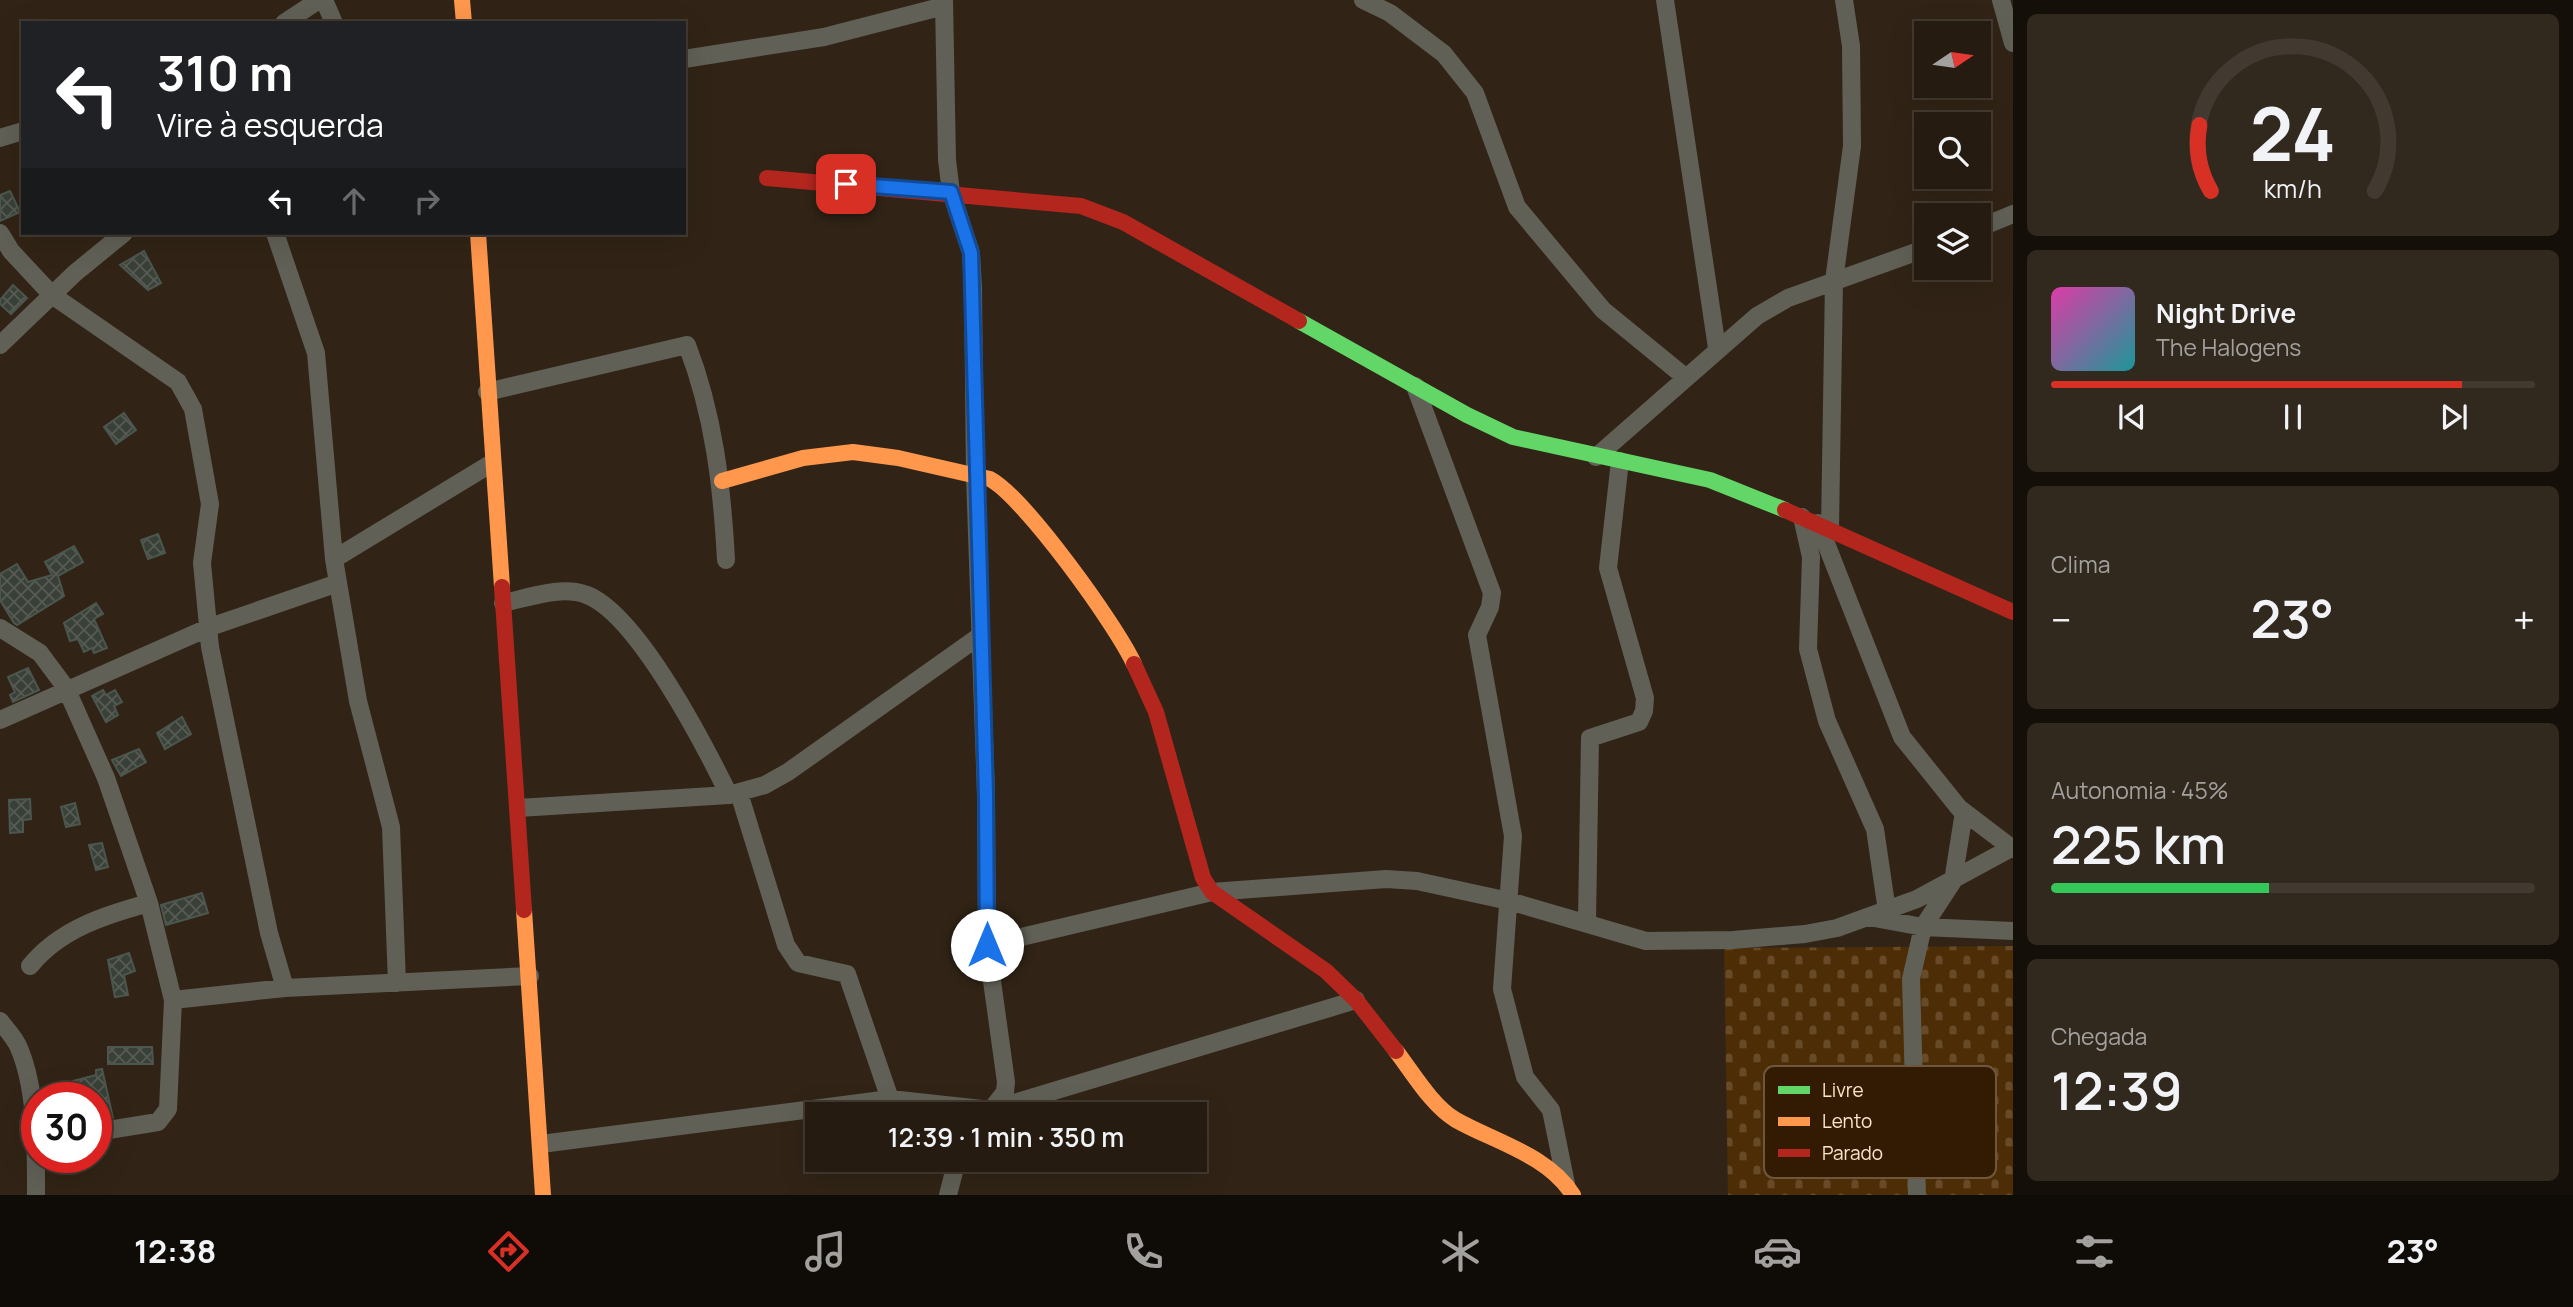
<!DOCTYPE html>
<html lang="pt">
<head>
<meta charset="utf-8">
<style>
	:root { --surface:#251b10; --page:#31281e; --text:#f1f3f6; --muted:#a3a19f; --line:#423930; --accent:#d93025 }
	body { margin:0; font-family:Manrope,sans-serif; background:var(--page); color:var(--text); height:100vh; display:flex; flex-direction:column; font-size:26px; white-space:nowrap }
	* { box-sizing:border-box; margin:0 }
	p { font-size:23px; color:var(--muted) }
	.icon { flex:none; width:38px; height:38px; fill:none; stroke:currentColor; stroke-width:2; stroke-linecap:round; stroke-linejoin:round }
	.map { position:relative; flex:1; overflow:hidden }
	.side { display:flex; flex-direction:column; gap:14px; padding:14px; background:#140f09; width:560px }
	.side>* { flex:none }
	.guide { position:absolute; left:21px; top:21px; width:665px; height:214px; border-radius:0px; box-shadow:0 7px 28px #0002,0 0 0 2px var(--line); background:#202124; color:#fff; overflow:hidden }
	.needle { width:46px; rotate:77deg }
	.buttons { position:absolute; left:1914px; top:21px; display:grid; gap:14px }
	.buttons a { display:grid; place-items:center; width:77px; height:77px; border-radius:0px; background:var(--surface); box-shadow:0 7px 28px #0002,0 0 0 2px var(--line); font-size:35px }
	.speed { position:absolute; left:21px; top:1082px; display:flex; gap:14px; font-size:35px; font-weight:700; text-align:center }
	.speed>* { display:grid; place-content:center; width:91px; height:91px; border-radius:50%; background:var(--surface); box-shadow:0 7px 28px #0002,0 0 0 2px var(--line); line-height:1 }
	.speed .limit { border:10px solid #d22; background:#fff; color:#111 }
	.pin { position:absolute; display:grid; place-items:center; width:60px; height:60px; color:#fff; margin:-30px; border-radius:14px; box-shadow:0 4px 10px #0006 }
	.me { position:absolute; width:77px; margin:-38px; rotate:0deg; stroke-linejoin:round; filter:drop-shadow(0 0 5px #0008) }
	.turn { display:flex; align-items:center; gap:24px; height:147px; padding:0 21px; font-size:32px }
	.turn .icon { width:91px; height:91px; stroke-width:2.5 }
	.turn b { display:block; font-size:49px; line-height:60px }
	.lanes { display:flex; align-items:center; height:66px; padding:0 21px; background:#0003; justify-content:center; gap:35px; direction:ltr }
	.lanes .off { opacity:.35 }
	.big { font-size:52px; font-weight:600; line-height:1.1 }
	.side .tile { flex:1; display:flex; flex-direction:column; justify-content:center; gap:10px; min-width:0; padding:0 24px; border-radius:10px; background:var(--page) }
	.side .dial { align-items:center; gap:0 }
	.dial svg { height:182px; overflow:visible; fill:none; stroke:var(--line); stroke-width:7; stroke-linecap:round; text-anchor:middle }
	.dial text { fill:var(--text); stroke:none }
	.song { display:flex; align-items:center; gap:21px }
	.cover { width:84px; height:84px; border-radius:10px; background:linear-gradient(135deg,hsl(320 70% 55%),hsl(180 70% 35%)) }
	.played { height:7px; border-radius:4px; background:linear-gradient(90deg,var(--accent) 85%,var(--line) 85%) }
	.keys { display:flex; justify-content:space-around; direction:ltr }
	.heat { display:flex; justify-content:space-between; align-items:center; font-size:38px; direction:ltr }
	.charge { height:10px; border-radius:5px; background:linear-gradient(90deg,#34c759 45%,var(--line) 0) }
	.trip { position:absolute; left:805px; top:1102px; width:402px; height:70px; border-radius:0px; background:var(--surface); box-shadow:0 7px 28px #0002,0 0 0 2px var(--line); font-weight:600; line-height:70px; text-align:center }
	.tab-bar { display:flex; height:112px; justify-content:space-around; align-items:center; background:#0f0b06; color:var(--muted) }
	.tab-bar .icon { width:49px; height:49px }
	.tab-bar .on { color:var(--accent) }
	.tab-bar b { font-size:32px; color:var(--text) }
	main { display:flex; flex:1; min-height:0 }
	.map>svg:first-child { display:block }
</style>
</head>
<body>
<main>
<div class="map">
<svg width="2013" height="1195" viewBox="0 0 2013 1195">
	<defs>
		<pattern id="cemetery-stones" width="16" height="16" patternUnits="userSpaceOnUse" patternTransform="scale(1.75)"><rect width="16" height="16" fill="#4c2d05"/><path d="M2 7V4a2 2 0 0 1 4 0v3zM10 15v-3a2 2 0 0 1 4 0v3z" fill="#674b28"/></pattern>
		<pattern id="building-cross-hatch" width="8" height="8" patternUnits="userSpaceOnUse" patternTransform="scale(1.75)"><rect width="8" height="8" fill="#394038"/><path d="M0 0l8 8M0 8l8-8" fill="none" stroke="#575b53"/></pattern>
	</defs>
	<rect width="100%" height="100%" fill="#312416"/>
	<path fill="url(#cemetery-stones)" d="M2013,946V1195H1728L1724,948Z"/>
	<path fill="url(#building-cross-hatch)" stroke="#4b574e" stroke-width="2" d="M10,191L20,212L0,221V195Z
		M144,251L161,283L148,290L120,265Z
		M13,285L27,298L11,314L0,304V300Z
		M124,413L136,430L116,444L104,427Z
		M158,534L165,553L148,559L141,540Z
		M74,546L83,562L58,576L64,596L17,625L14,623L0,600V574L17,564L28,582L52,575L45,562Z
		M96,603L103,614L94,619L107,648L94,653L92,648L84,652L78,639L70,641L64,623Z
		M28,668L39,690L13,702L10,695L15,692L8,677Z
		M103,690L106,695L115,690L122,702L114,706L118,715L106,722L92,696Z
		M182,717L191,734L165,749L157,733Z
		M139,749L146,762L121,776L112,760Z
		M30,799L31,819L23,820V832L10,833L9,800Z
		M75,803L80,824L66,827L61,807Z
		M102,843L108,867L96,870L89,845Z
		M202,893L208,913L166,925L161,905Z
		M129,953L135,971L124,975L128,995L115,997L108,960Z
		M108,1047H152L153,1064H108Z
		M102,1069L113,1118L96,1120V1097H77L73,1081L96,1075V1070Z"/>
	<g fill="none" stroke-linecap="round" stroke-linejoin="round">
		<path stroke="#606057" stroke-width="18" d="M324,0L334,23
			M944,0L947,160L951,192L971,253L973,288L975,475L986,795L987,945L1006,1082L1005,1092L987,1115
			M1363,0L1390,13L1444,54L1475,93L1517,207L1603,310L1685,377
			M1665,0L1717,348
			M2001,0L2013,43
			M284,23L319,0
			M684,59L824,37L944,6
			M0,138L23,131
			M1979,228L2013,214
			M0,233L11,251L52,295L178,382L193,409L210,504L202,563L210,647L269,933L285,988
			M275,233L316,353L334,559L358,701L391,827L397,983
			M0,345L75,273L124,233
			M1415,386L1492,593L1490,607L1477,635L1513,836L1502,989L1525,1077L1551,1110L1566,1184
			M487,392L687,345C714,415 722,486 726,560
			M1596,457L1757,316L1788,298L1927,248
			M1802,517L1811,557L1808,649L1827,721L1875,829L1887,911
			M1818,523L1902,737L1959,808L2013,849
			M1830,528L1834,281L1852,146L1851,46L1844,0
			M334,559L492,463
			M503,603C528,598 561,585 587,595C638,615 705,746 729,795
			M0,628L40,653L66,688L106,778L149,903L173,1000
			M0,720L210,627L338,583
			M739,793L786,945L798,963L847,974L890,1099
			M518,808L729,795L765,785L788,772L981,635
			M1869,917L1923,927L2013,931
			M1587,921L1590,738L1639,722L1644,711L1645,698L1608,568L1620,461
			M987,945L1212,892L1386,879L1417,881L1509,901L1646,941L1733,940L1805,934L1837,928L1917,899L2013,847
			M30,966C60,929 105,915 149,903
			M0,1021C6,1029 15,1038 19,1048C37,1090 36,1150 36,1195
			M96,1132L158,1122L168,1109L173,1000L285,988L530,976
			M541,1144L890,1099L991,1110L1356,1000
			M948,1195L957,1160
			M1917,1195L1911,979L1923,927L1953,881L1964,812"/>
		<path stroke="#63d668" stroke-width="16" d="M1299,321L1467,415L1513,437L1710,480L1785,510"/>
		<path stroke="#ff974d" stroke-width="16" d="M462,0L464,23
			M478,233L502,587
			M722,481L803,458L853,452L898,458L990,479C1024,497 1117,626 1134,664
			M524,910L543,1195
			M1396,1051C1413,1073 1432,1106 1456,1120C1495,1142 1548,1155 1573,1195"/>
		<path stroke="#b3261e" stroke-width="16" d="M767,178L1081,206L1123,222L1299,321
			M1785,510L2013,612
			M502,587L524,910
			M1134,664L1156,712L1203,878L1212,892L1326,971L1356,1000L1396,1051"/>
	</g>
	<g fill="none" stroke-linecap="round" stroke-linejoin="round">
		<g stroke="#114b97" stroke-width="18">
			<path id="route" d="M846,184L951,192L971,253L986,795L987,945"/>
		</g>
		<use href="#route" stroke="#1a73e8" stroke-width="12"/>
	</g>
	<rect x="1764" y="1066" width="232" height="112" rx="10" fill="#321b02" stroke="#6f573e" stroke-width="2"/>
	<rect x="1778" y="1086" width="32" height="8" fill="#63d668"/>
	<rect x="1778" y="1117" width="32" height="9" fill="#ff974d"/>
	<rect x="1778" y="1149" width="32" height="8" fill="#b3261e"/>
	<g font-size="19" fill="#fce2c9">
		<text x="1822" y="1097">Livre</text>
		<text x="1822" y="1128">Lento</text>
		<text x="1822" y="1160">Parado</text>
	</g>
</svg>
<div class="buttons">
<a><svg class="needle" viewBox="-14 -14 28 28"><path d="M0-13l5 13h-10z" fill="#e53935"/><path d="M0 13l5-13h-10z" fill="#a3a19f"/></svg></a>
<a><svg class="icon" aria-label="search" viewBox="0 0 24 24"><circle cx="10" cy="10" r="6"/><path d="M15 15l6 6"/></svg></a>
<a><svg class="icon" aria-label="layers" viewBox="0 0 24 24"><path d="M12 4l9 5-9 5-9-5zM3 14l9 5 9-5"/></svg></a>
</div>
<div class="speed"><div class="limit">30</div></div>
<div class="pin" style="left:846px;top:184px;background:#d93025"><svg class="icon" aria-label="arrive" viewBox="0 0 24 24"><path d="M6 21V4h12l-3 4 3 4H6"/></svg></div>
<svg class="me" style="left:987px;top:945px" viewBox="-20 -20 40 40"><circle r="19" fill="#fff"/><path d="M0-13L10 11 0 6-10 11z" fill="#1a73e8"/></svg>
<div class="trip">12:39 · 1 min · 350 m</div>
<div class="guide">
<div class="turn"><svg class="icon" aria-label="left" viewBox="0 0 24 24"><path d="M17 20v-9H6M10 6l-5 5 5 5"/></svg><div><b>310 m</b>Vire à esquerda</div></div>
<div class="lanes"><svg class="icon" aria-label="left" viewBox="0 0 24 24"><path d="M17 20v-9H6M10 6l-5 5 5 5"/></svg><svg class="icon off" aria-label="ahead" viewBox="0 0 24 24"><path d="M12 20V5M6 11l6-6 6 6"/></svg><svg class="icon off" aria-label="right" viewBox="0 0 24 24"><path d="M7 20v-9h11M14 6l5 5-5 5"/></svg></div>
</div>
</div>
<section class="side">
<div class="tile dial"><svg viewBox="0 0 100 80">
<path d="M14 69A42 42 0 1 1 86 69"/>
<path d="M14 69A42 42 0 0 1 9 40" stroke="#d93025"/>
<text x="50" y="56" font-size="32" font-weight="700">24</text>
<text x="50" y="72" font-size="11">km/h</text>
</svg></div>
<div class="tile">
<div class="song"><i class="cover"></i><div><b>Night Drive</b><p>The Halogens</p></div></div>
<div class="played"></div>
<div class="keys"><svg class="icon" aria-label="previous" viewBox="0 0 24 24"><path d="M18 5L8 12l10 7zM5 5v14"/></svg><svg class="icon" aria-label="pause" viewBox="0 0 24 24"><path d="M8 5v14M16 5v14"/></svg><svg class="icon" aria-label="next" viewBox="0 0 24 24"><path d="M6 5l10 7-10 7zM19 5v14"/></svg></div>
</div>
<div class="tile"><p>Clima</p>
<div class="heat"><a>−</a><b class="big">23°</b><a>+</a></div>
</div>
<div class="tile"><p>Autonomia · 45%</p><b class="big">225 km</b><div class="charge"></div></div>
<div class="tile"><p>Chegada</p><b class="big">12:39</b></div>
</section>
</main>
<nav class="tab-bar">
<b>12:38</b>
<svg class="icon on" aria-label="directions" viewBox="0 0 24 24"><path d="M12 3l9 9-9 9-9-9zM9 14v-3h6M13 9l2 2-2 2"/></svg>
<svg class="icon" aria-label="music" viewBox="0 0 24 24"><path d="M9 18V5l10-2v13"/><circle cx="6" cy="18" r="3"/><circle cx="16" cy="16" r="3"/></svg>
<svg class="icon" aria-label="phone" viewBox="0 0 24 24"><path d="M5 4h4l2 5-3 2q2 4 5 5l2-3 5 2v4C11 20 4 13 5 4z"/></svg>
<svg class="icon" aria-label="climate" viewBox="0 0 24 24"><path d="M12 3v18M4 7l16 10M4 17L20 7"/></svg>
<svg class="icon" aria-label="car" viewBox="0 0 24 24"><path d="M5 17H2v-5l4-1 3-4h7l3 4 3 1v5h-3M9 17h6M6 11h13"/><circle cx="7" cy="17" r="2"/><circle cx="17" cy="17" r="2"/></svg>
<svg class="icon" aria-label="filters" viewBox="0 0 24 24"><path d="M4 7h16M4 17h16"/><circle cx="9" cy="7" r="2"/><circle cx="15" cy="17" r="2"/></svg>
<b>23°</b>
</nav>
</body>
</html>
